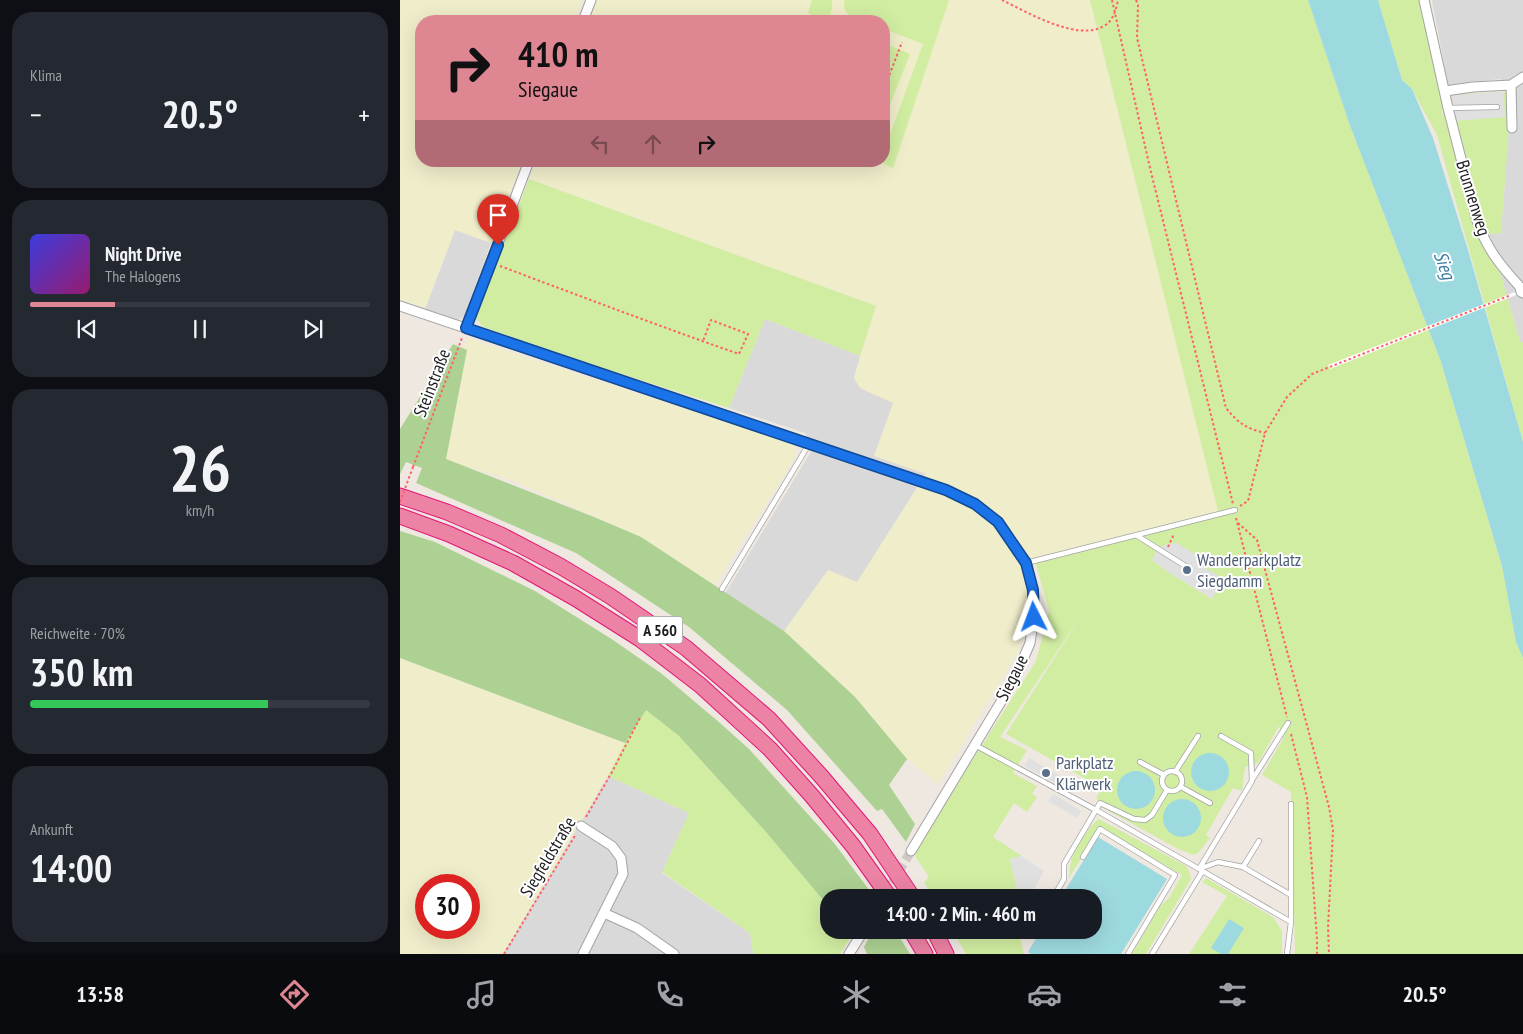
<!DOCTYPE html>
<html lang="de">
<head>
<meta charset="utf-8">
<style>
	:root { --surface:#171b24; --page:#242831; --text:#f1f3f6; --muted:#9ea1a6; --line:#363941; --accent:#df8693 }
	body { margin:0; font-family:"PT Sans Narrow",sans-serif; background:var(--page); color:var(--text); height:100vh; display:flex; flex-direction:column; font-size:19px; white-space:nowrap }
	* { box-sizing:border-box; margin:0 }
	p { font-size:16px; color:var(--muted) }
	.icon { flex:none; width:28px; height:28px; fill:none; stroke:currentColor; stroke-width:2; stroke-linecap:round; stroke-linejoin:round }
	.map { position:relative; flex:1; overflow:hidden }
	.details { display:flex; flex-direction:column; gap:12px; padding:12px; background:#0d0f14; width:400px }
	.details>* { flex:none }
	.banner { position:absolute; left:15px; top:15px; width:475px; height:152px; border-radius:20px; box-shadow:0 5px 20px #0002; background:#df8693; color:#111; overflow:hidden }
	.speed { position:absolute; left:15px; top:874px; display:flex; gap:10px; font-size:25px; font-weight:700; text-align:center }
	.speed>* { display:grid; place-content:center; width:65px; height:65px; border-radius:50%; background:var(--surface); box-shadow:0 5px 20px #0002; line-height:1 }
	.speed .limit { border:8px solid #d22; background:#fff; color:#111 }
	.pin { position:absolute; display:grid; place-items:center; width:42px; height:42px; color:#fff; margin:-51px -21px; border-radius:50% 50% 50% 0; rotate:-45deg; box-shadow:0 0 5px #0007 }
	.pin .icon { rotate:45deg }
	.me { position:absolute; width:55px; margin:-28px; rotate:357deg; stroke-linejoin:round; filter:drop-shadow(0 0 4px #0008) }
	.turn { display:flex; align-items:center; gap:18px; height:105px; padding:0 20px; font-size:22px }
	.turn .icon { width:65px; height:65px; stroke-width:2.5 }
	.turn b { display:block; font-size:35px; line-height:42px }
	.lanes { display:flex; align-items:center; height:48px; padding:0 20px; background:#0003; justify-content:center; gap:25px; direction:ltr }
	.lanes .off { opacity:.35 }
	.big { font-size:38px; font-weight:600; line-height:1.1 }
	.details .widget { flex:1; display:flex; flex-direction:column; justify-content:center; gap:8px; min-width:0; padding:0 18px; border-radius:20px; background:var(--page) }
	.details .dial { align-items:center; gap:0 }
	.dial b { font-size:65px; line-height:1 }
	.song { display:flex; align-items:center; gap:15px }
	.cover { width:60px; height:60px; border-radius:8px; background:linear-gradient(135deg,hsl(240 70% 55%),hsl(320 70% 35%)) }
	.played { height:5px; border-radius:2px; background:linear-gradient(90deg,var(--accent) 25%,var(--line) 25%) }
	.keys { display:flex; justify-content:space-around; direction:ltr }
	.heat { display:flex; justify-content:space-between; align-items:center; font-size:28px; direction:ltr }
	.charge { height:8px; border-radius:4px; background:linear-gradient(90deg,#34c759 70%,var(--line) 0) }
	.trip { position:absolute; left:420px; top:889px; width:282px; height:50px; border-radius:20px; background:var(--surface); box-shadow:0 5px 20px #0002; font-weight:600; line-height:50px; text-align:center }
	.dock { display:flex; height:80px; justify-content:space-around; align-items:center; background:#090b0e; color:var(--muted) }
	.dock .icon { width:35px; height:35px }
	.dock .active { color:var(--accent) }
	.dock b { font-size:22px; color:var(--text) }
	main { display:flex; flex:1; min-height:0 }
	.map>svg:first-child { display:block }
</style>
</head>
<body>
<main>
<section class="details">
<div class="widget"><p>Klima</p>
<div class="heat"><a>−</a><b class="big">20.5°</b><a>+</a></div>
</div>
<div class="widget">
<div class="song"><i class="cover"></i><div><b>Night Drive</b><p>The Halogens</p></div></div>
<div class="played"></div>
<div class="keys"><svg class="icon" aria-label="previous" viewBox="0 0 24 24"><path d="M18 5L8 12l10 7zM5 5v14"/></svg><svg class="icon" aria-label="pause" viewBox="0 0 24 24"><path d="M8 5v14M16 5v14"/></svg><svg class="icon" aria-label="next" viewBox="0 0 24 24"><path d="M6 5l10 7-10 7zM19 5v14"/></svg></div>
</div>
<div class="widget dial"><b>26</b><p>km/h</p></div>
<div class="widget"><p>Reichweite · 70%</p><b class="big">350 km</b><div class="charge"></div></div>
<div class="widget"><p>Ankunft</p><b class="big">14:00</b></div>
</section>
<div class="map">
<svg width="1123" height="954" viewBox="0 0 1123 954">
	<rect width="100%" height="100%" fill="#eee8e1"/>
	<path fill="#dad9d9" d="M1032,0H1123V342H1120L1100,272L1087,253L1079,235L1101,232L1110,114L1109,92L1100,79L1048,85Z
		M55,230L91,243L64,317L58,320L25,309Z
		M365,319L460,356L454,378L493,403L526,473L457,583L428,571L384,631L325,594L412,450L405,433L329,408Z
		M208,776L289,813L262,873L350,933L353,954H103Z"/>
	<path fill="#efedca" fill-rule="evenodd" d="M0,0H183L175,21H21V161H122L91,243L55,230L25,309L0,300Z
		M196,0H690L819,515L636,561L619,650L538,784L507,759L455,697L384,631L428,570L457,582L526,474L474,456L493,403L460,388L454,378L476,306L129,179L135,161H484V21H188Z
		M67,338L391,443L396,447V456L314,587L241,537L111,480L24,453Z
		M0,658L225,743L208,776L103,954H0ZM26,885H69V928H26Z"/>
	<path fill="#d1eda2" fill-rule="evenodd" d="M412,0H432C433,17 427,21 410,21L412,15L408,13Z
		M444,0H549L493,168L480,162L484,161V151L523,44L484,29V21C466,21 443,24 444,0Z
		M690,0H908L949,123L1041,362L1102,566L1116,642L1123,658V954H894L895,951L891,792L862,775L883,739L879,726L858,763L845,767L842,791L833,788L806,835L810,838L799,852L794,855L778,849L709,811L696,798L702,788L606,734L685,610L600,737L627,750L613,773L637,786L632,794L637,797L627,812L614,803L593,837L622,856L610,859L618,893L614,897H533L524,882L529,877L515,856L522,839L636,661L649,611L635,561L819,515ZM752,559L801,567L812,599L768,572Z
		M978,0H1029L1037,46L1048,86L1040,122L1049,94L1109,92L1110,114L1101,233L1079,236L1087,253L1100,272L1120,342H1123V442L1037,135L1012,89L1002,80Z
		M489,45L510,54L484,120V59Z
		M129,179L476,306L460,356L365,319L329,408L209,370L83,327L76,318Z
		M245,709L279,736L366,832L429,907V930H448L452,935L440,954H353L350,933L262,872L289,813L208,776L225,743Z
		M699,819L786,866L789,871L791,879L746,954H732L760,906L769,898L782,875L700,827L669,878C670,871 670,861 673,855C677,846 692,822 699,819Z
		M806,878L873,917L882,931V954H789L827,896L802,882Z
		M552,930H618L624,954H566Z"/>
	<path fill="#add192" d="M53,344L67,350L46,459L194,517L241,537L384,631L455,697L507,759L489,785L515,824L506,842L482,809L477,811L387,710L289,627L176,553L16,483L22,468L6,462L0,474V429Z
		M0,531L35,542L135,591L213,640L262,674L320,723L349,749L434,843L470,891L468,897L429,898V907L366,832L279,736L246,710L225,743L0,658Z
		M473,930H495L510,954H467L464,947Z"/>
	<path fill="#e0e0e0" d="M1103,92L1105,117L1054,121L1050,95Z
		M777,543L803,559L799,566L801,567L802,566L824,579L812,599L768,572L752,560L758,549L767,544Z
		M629,758L667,780L663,787L624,766Z
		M653,794L681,811L677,818L648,801Z
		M621,856L644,871L634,889L648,897H614L618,892L610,859Z"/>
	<path fill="#9ddae0" d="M908,0H978L1002,80L1012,89L1033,138L1068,250L1123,442V658L1116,642L1102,566L1041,362L949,123Z
		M791 772a19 19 0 1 1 38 0a19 19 0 1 1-38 0Z
		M717 790a19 19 0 1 1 38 0a19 19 0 1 1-38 0Z
		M763 818a19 19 0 1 1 38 0a19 19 0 1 1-38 0Z
		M698,837L767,879L721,954H631L628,952L641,930H694V898L661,897Z
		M829,919L844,928L828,954H821L811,948Z"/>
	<path fill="#fff" d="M1115,292L1116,295L930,369L928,365Z"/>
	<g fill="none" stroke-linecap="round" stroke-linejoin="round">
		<path stroke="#cec9c3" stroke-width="9" stroke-dasharray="9 4.5" stroke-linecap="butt" d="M485,895L511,851"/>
		<g stroke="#a3a3a3" stroke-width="6">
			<path id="lane" d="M1048,108L1097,107
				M736,535L787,567
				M626,563L835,510
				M322,589L409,444
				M575,745L696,810L799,869L852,781L851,753L821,736
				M740,762L764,775
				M762 781a10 10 0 1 1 20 0a10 10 0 1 1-20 0Z
				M775,772L798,736
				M852,780L888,723
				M781,787L810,803
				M683,857L700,829L775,875L728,954
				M843,867L859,841
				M799,869L891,922
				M799,869L818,862L843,867L891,895
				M653,898L664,879V864L700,803L734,819L745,820L752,815L767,790
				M752,954L802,872
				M887,954L891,922V804"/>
		</g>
		<g stroke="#a3a3a3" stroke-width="11">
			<path id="street" d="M1024,0L1048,108L1077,221C1087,249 1100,265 1120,287L1121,292L1123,293
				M183,21L191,0
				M1111,85L1112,128
				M1045,91L1073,87L1111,85L1123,77
				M0,306L546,490L575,504L598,522L626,563L633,590L634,617L630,643L619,669L605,695L511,851
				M66,328L129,161
				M181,826L212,846L221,858L223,874L183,954
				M204,913L237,928L274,954
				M449,954L464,930"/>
		</g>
		<g stroke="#e31778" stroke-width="17">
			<path id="highway" d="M0,496L47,512L101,535L160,566L210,596L286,648L369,719L421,776L470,834L513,898
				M0,516L49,534L113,563L175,598L240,639L300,685L370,749L412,796L453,846L490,898
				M511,930L525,954
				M534,930L546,954"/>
		</g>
		<path stroke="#ff6166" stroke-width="2" stroke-dasharray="2.5 2.5" stroke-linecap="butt" d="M602,0C627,12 677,42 704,26C713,21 716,10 718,0
			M712,0L750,168L833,504
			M736,0L738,5L737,38L826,408C839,424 846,428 865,433
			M484,89L502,42
			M100,266C180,296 259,326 339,354L348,334L311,320L303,341
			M13,467L62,338
			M840,506L848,501L865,433L887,397L912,374L1111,295
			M836,518L887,717
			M838,523L857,540L929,807L933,830L928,928L929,954
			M768,547L774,534
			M891,734L907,797L917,940V954
			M186,817L212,772L241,716
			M104,954L176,834"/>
		<use href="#lane" stroke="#fff" stroke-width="4.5"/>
		<use href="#street" stroke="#fff" stroke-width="9"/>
		<use href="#highway" stroke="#ec82a4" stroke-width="15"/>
		<path stroke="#ff6166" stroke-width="2" stroke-dasharray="2.5 2.5" stroke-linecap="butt" d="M0,502L13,467"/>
	</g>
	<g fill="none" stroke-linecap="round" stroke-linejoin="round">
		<g stroke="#114b97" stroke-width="12">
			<path id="route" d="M98,245L66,328L546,490L575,504L598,522L626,563L633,590L634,617"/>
		</g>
		<use href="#route" stroke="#1a73e8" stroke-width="9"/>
	</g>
	<g fill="#5c6f8a" stroke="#fff" stroke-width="2">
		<circle cx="787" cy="570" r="5"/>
		<circle cx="646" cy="773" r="5"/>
	</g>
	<g text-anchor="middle" stroke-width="4" stroke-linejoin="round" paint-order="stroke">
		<rect fill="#fff" stroke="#606060" stroke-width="1" x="237.5" y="616.5" width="45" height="27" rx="4"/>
		<g font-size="16" font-weight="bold" fill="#1c1c1c">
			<text x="260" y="636">A 560</text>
		</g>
		<g font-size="18" fill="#1c1c1c" stroke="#fff">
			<text transform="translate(1073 198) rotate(73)" y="6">Brunnenweg</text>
			<text transform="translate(32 383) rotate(-69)" y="6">Steinstraße</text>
			<text transform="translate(612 678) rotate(-63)" y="6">Siegaue</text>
			<text transform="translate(148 857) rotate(-59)" y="6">Siegfeldstraße</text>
		</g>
		<g font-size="18" fill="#4e5e75" stroke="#fff" text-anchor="start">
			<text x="797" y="566">Wanderparkplatz<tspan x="797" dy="21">Siegdamm</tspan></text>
			<text x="656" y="769">Parkplatz<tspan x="656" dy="21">Klärwerk</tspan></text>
		</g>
		<g font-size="19" font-style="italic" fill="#3d7da2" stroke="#fff">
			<text transform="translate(1045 265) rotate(70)" y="7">Sieg</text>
		</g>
	</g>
</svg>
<div class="speed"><div class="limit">30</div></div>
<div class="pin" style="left:98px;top:245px;background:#d93025"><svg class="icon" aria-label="arrive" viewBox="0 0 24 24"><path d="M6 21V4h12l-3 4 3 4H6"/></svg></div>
<svg class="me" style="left:634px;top:617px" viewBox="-20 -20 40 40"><path d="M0-17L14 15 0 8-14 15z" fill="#1a73e8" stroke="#fff" stroke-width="4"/></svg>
<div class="trip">14:00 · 2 Min. · 460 m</div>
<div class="banner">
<div class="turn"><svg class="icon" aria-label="right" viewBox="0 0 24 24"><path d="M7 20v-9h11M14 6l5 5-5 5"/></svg><div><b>410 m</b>Siegaue</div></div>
<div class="lanes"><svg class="icon off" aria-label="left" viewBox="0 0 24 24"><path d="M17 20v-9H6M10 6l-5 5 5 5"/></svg><svg class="icon off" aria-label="ahead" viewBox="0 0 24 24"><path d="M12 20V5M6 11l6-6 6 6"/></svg><svg class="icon" aria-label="right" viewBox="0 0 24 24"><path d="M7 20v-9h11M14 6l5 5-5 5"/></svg></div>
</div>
</div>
</main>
<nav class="dock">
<b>13:58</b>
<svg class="icon active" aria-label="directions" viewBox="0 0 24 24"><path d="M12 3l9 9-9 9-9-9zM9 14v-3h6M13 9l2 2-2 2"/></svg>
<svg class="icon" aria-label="music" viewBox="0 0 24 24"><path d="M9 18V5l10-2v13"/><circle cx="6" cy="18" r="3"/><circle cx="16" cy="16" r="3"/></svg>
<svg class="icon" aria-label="phone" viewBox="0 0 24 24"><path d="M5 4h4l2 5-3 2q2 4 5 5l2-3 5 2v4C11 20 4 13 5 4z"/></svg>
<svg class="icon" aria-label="climate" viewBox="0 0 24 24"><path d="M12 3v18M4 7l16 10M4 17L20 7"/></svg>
<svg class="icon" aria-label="car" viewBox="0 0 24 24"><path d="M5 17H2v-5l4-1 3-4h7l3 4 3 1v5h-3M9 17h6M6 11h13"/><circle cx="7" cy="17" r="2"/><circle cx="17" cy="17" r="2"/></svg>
<svg class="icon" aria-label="filters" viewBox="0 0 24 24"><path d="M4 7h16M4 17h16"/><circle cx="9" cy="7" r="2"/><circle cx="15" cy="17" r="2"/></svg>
<b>20.5°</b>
</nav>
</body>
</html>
